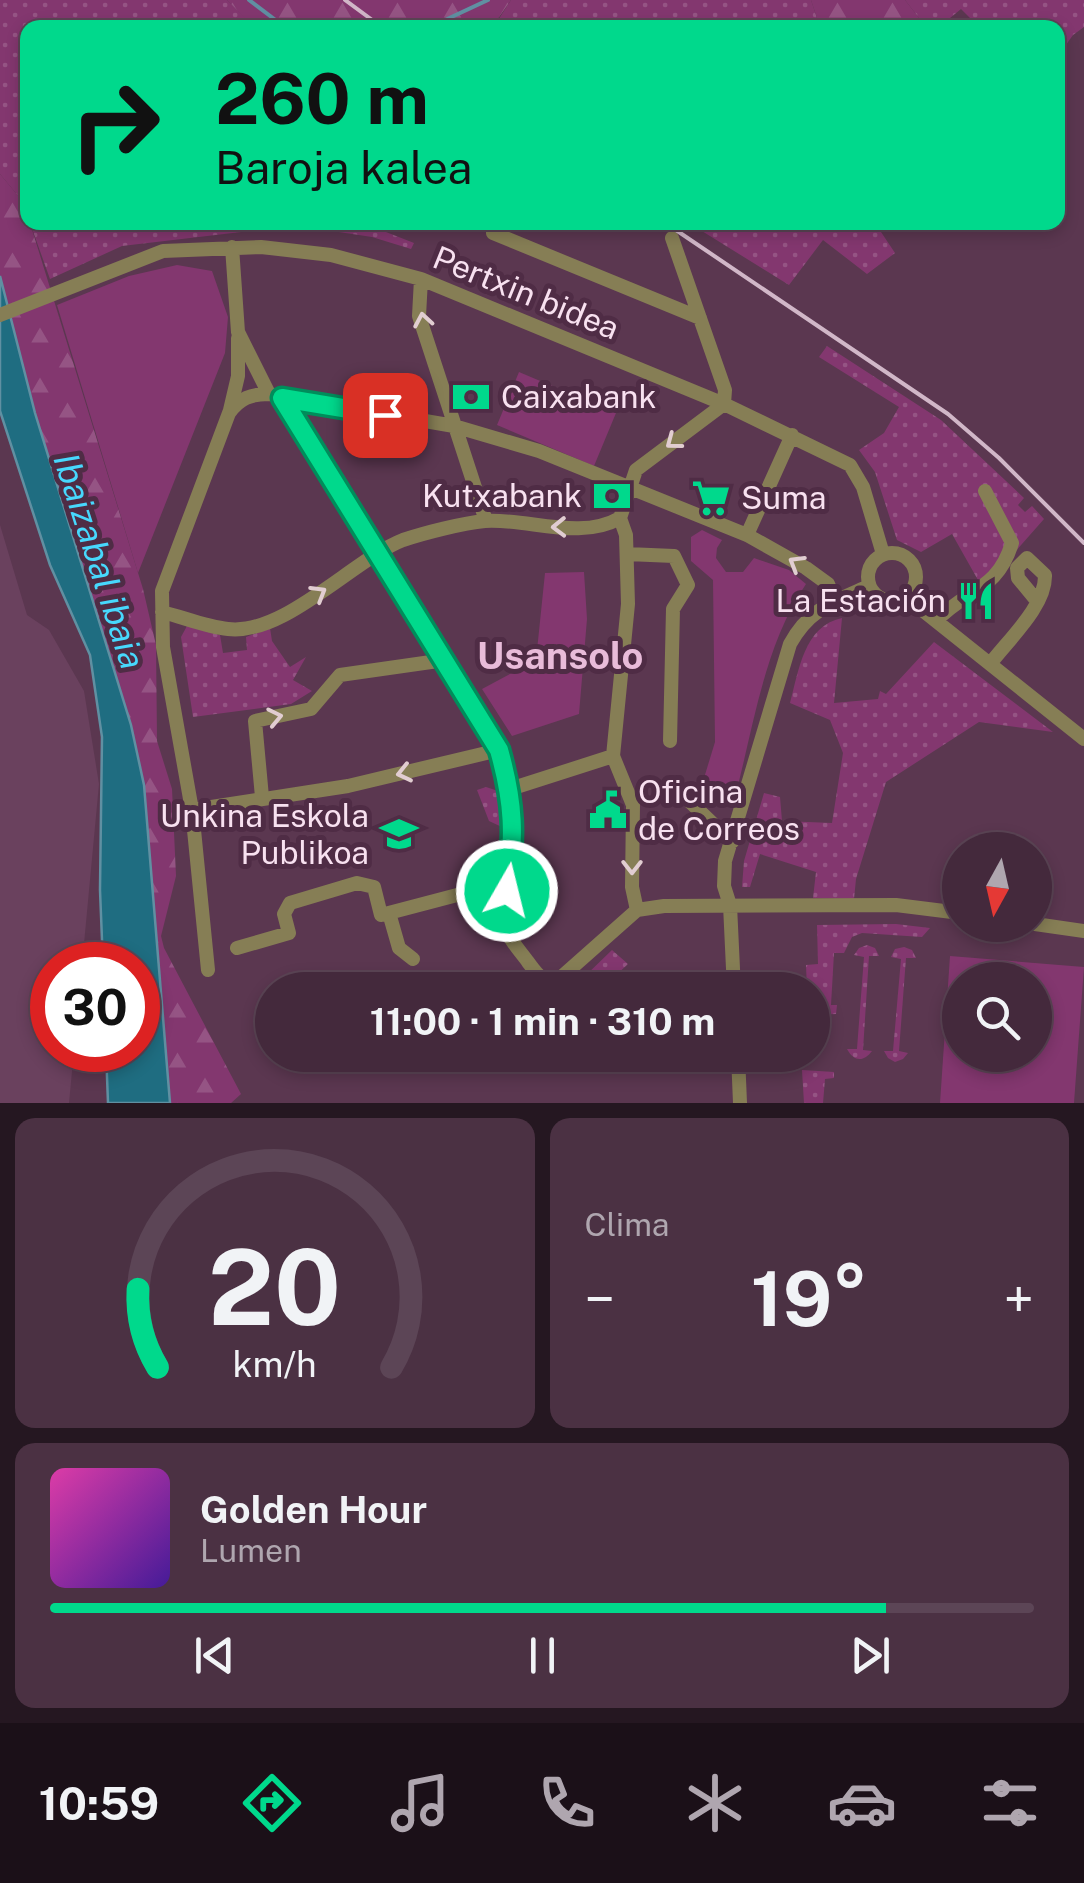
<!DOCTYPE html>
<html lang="es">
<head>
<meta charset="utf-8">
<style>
	:root { --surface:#44293c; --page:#4b3143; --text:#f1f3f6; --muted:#afa6af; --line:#5c4556; --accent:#00d98c }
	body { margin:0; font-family:"Public Sans",sans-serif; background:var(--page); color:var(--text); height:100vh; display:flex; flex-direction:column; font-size:38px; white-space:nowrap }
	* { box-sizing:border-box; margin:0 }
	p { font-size:32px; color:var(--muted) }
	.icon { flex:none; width:55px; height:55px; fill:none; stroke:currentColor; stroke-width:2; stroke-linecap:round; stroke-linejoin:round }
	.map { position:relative; height:1103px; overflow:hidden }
	.drawer { display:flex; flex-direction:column; gap:15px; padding:15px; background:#251721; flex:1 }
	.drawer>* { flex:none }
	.hud { position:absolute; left:20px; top:20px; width:1045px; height:210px; border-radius:20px; box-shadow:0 5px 15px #0003,0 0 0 2px var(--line); background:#00d98c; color:#111; overflow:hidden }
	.needle { width:65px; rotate:188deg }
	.fabs { position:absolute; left:942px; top:832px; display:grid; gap:20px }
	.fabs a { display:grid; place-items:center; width:110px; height:110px; border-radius:50%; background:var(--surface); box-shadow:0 5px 15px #0003,0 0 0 2px var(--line); font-size:50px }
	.speed { position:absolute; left:30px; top:942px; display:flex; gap:20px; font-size:50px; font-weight:700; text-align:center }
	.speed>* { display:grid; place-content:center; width:130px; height:130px; border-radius:50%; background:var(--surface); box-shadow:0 5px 15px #0003,0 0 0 2px var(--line); line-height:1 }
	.speed .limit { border:15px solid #d22; background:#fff; color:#111 }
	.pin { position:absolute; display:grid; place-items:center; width:85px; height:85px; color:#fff; margin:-42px; border-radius:20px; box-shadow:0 5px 15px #0006 }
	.me { position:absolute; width:110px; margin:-55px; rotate:8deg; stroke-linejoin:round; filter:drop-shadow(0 0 8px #0008) }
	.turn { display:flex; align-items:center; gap:35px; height:210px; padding:0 30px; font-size:45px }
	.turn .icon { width:130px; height:130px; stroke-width:2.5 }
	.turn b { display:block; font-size:70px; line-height:85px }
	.big { font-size:75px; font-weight:700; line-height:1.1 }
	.drawer .widget { flex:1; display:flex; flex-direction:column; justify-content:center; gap:15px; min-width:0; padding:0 35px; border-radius:20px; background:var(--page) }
	.drawer .dial { align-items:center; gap:0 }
	.dial svg { height:260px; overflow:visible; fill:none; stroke:var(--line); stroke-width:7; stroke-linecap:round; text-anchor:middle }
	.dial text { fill:var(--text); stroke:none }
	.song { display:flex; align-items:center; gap:30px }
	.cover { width:120px; height:120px; border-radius:15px; background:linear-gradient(135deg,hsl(320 70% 55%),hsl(260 70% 35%)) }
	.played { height:10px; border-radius:5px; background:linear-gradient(90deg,var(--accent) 85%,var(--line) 85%) }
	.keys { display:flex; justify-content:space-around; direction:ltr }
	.heat { display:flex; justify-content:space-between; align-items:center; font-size:55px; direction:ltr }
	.drawer .tiles { flex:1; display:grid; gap:15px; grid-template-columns:1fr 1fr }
	.widget:last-child { grid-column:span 2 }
	.trip { position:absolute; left:255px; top:972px; width:575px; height:100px; border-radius:50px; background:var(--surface); box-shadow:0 5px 15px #0003,0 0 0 2px var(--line); font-weight:700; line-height:100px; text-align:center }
	.tab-bar { display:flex; height:160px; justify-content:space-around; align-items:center; background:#1b1018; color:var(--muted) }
	.tab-bar .icon { width:70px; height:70px }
	.tab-bar .active { color:var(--accent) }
	.tab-bar b { font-size:45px; color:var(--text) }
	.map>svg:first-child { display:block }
</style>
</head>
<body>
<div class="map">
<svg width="1084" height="1103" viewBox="0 0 1084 1103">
	<defs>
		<pattern id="grass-dots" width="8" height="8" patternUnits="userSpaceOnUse" patternTransform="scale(2.5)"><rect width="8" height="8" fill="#83376f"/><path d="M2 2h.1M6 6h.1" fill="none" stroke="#955484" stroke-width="1.8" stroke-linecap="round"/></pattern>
		<pattern id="forest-firs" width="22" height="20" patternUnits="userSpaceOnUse" patternTransform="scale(2.5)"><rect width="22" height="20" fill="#83376f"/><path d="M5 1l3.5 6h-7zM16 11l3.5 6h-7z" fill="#955484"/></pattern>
	</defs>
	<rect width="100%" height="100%" fill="#5b3750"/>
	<path fill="#6a415e" d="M0,525L27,615L49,630L84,691L99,784L82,965H52V1050H74L69,1103H0Z"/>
	<path fill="url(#grass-dots)" d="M0,0H227L255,27L28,28L27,213L25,204L0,174Z
		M511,0H811L820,27L493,28Z
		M905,0H1084V27L1073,35L1058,56V28L979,27L961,9L939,27H926Z
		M258,222L259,230L122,246L50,279L30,223Z
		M279,223H363L414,243L411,249L372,237Z
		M689,223H875L895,253L867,274L823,240L789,285Z
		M827,346L941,420L1024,498L1018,505L1025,512L1032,506L1044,519L998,571L978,580L952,534L921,552L897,540L875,472L859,450L884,433L899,407L819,357Z
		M842,618L834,703L878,699L880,691L886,694L934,642L1053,732L979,722L886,782L856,879L854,899L813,898L816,872L760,854L750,887H742L744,861L764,793L780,797L782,821L832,823L843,753L830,720L790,703C799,670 804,626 842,618Z
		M187,626L220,635L223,653L247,650L246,637L270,628L272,641L290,667L306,657L293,680L312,691L291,704L193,717L181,637Z
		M486,787L498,791L505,817L502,827L489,821L477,790Z
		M896,924L930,928L922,937L862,933L852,937L844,953H834L831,1005H837L836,1014L813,1015L812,990H807L806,965L818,964L817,925Z
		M867,945L875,948L879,956H869L863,1050L872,1051C864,1062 854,1062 847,1049H857L864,957L854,955L859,948Z
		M904,947L912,950L916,958H906L899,1051L908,1053L903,1059L895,1062L888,1058L884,1051H893L901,959L891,957L895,949Z
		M612,950L628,964L600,990H588L580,981Z
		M802,1070L834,1072V1078L825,1079L823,1103H804Z"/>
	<path fill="url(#forest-firs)" d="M227,0H511L492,27L255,28Z
		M811,0H905L926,27H820Z
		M0,174L25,204L28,222L30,223L143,589L156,645L157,741L172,789L176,876L161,936L164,948L241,1094L231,1103H129L138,1050L130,723L0,328Z"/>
	<path fill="#83376f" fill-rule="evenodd" d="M177,265L212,271L228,317L225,353L138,573L57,305L129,276Z
		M519,372L616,413L594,466L497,425Z
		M702,530L722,540L717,548L716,558L726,572H743L754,558L789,570L806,584C764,646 754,725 735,797L704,778L715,742L713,580L691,561V537Z
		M584,572L587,619L579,714L512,736L482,689L536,660L545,573Z
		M950,956L1084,967L1074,1103H940ZM1035,980V1055H960V980Z"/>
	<path fill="#1f6d81" stroke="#6090a2" stroke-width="2.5" d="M0,276L35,413L131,725L144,785L170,1103H108L106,1050H138V965H103L100,890L102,737L90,655L50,565L0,411Z"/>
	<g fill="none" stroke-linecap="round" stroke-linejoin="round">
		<path stroke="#6090a2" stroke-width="4" d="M249,0L286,28
			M428,28L488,0"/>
		<path stroke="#867e55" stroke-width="14" d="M493,233L700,318
			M232,247L238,332L269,394
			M421,279L419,316L486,521
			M0,315L163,251L261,247L331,255L421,279L724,404L850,465L863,487L883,554
			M282,398L499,750C505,773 513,795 514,819C516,855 496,895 506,929C510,941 521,952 528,962C537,974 542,983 558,980L637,910L664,906L896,905L960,913
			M230,410L238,376V338
			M620,518L626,535L628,604L613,756L633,805L632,887L637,910
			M747,535L792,435
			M868 577a24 24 0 1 1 48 0a24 24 0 1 1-48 0Z
			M627,554L674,556L688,585L673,609L670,741
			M906,597L1084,739
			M162,612C183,617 206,627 228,629C284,636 354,559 403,540C424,533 463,523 485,521C528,518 580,541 620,518L636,470L724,404L725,390L672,238
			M936,621C967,588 997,592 1012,543L985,491
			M990,664C1008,640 1046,606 1045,575L1027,558L1017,568L1018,578L1037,601
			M510,789L613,756
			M262,797L255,721L311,709L340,675L445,660
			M687,799L732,842
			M192,810L348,786L499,750
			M389,913L399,948L413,959
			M1035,924L1084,931
			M237,948L289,933L284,914L290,903L357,883L374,887L381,915L480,889L507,892
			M208,970L192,810L163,647L162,591L229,413C240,398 251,394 269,394L454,426L539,451L747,535L806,568L828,584L835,601
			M734,990L730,905L724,886L725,861L790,644C809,609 833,602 869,586
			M738,1055L740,1103"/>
		<path stroke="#d1b7c8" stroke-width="4" d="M345,0L383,28
			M664,222L948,414L999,458L1084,543"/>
	</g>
	<defs><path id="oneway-chevron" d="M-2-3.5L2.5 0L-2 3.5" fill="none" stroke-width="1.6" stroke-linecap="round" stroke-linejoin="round" transform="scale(2.5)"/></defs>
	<g stroke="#e1cdd1">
		<use href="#oneway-chevron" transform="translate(423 320) rotate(-100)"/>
		<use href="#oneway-chevron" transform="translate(673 442) rotate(143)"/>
		<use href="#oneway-chevron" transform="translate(559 527) rotate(179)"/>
		<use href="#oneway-chevron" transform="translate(796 563) rotate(-149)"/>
		<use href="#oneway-chevron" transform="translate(319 593) rotate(-31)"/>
		<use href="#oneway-chevron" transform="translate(275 717) rotate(-12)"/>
		<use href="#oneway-chevron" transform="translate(404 773) rotate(167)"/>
		<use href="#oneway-chevron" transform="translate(632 867) rotate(90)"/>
	</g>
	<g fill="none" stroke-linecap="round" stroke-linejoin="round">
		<g stroke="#008d5b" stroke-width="25">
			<path id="route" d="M385,415L282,398L499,750C514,803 515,837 507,891"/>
		</g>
		<use href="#route" stroke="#00d98c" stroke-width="18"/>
	</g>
	<defs>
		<g id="bank-bare" transform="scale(3)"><path d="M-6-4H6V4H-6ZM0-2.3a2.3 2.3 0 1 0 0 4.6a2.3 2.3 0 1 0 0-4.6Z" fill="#00d98c" stroke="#4f2c45" stroke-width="2.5" paint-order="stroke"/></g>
		<g id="supermarket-bare" transform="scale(3)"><path d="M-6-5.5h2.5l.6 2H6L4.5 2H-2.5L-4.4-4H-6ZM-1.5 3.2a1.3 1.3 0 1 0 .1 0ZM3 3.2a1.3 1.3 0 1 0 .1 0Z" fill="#00d98c" stroke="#4f2c45" stroke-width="2.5" paint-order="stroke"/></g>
		<g id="restaurant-bare" transform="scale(3)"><path d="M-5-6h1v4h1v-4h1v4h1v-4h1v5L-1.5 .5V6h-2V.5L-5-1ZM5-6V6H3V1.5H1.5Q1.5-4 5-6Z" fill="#00d98c" stroke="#4f2c45" stroke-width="2.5" paint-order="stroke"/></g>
		<g id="civic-bare" transform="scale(3)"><path d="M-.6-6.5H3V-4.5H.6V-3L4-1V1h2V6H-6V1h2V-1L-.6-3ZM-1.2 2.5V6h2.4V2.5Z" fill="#00d98c" stroke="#4f2c45" stroke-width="2.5" paint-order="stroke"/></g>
		<g id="school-bare" transform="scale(3)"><path d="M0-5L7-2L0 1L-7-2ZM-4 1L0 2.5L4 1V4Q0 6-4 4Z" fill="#00d98c" stroke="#4f2c45" stroke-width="2.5" paint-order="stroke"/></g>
	</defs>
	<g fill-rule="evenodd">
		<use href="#bank-bare" x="471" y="397"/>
		<use href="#bank-bare" x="612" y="496"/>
		<use href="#supermarket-bare" x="711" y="498"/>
		<use href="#restaurant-bare" x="976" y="601"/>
		<use href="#civic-bare" x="608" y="810"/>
		<use href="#school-bare" x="399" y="834"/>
	</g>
	<g text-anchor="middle" stroke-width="10" stroke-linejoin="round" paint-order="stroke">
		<g font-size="32" fill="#f8e1f0" stroke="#4f2c45">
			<text transform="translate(526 293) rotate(22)" y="11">Pertxin bidea</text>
		</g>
		<g font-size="32" fill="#f8e1f0" stroke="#4f2c45" text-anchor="start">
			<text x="501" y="408">Caixabank</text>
			<text x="582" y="507" text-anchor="end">Kutxabank</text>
			<text x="741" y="509">Suma</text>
			<text x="946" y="612" text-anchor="end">La Estación</text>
			<text x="638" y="803">Oficina<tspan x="638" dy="37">de Correos</tspan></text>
			<text x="369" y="827" text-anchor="end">Unkina Eskola<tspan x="369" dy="37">Publikoa</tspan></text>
		</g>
		<g font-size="35" font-style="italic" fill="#47d8fd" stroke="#4f2c45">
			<text transform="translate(99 561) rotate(72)" y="12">Ibaizabal ibaia</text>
		</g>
		<g font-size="38" font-weight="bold" fill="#e8bbd9" stroke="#4f2c45">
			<text x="560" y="669">Usansolo</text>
		</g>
	</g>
</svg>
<div class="fabs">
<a><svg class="needle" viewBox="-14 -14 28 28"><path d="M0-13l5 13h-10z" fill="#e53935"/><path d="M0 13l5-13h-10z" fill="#afa6af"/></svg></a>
<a><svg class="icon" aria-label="search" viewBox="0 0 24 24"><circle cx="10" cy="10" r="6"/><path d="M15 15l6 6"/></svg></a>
</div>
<div class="speed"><div class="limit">30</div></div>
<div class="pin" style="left:385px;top:415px;background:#d93025"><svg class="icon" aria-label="arrive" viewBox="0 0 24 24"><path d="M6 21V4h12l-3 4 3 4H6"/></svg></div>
<svg class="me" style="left:507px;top:891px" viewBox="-20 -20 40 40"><circle r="17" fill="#00d98c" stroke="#fff" stroke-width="3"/><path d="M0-11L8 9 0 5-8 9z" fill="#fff"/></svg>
<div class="trip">11:00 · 1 min · 310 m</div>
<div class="hud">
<div class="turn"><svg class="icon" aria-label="right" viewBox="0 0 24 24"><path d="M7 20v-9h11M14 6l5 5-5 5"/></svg><div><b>260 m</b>Baroja kalea</div></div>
</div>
</div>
<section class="drawer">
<div class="tiles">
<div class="widget dial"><svg viewBox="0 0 100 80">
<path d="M14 69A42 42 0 1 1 86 69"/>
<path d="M14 69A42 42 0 0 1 8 45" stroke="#00d98c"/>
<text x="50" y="56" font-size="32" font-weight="700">20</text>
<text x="50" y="72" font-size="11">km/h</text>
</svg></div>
<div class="widget"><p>Clima</p>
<div class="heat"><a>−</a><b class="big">19°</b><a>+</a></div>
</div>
<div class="widget">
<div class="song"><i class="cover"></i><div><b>Golden Hour</b><p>Lumen</p></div></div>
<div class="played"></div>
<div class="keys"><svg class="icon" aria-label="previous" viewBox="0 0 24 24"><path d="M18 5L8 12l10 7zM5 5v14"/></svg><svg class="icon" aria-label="pause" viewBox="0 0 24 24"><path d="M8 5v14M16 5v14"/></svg><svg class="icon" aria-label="next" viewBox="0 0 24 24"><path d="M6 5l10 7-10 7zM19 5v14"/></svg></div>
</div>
</div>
</section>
<nav class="tab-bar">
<b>10:59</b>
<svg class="icon active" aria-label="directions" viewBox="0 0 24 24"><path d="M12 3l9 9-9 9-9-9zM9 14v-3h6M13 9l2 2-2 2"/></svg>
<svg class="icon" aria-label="music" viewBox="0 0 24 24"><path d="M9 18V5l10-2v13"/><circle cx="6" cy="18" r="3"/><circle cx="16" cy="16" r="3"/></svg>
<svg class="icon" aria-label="phone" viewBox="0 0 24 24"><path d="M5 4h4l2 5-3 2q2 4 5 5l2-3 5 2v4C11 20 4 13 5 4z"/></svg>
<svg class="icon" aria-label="climate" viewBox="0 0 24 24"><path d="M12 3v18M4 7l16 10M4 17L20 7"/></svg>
<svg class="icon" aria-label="car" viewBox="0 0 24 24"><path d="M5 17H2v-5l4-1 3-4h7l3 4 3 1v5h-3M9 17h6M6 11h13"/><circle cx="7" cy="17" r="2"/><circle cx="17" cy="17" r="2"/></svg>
<svg class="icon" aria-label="filters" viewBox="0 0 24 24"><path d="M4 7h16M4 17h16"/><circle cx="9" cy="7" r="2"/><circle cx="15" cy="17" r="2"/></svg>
</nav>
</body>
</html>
